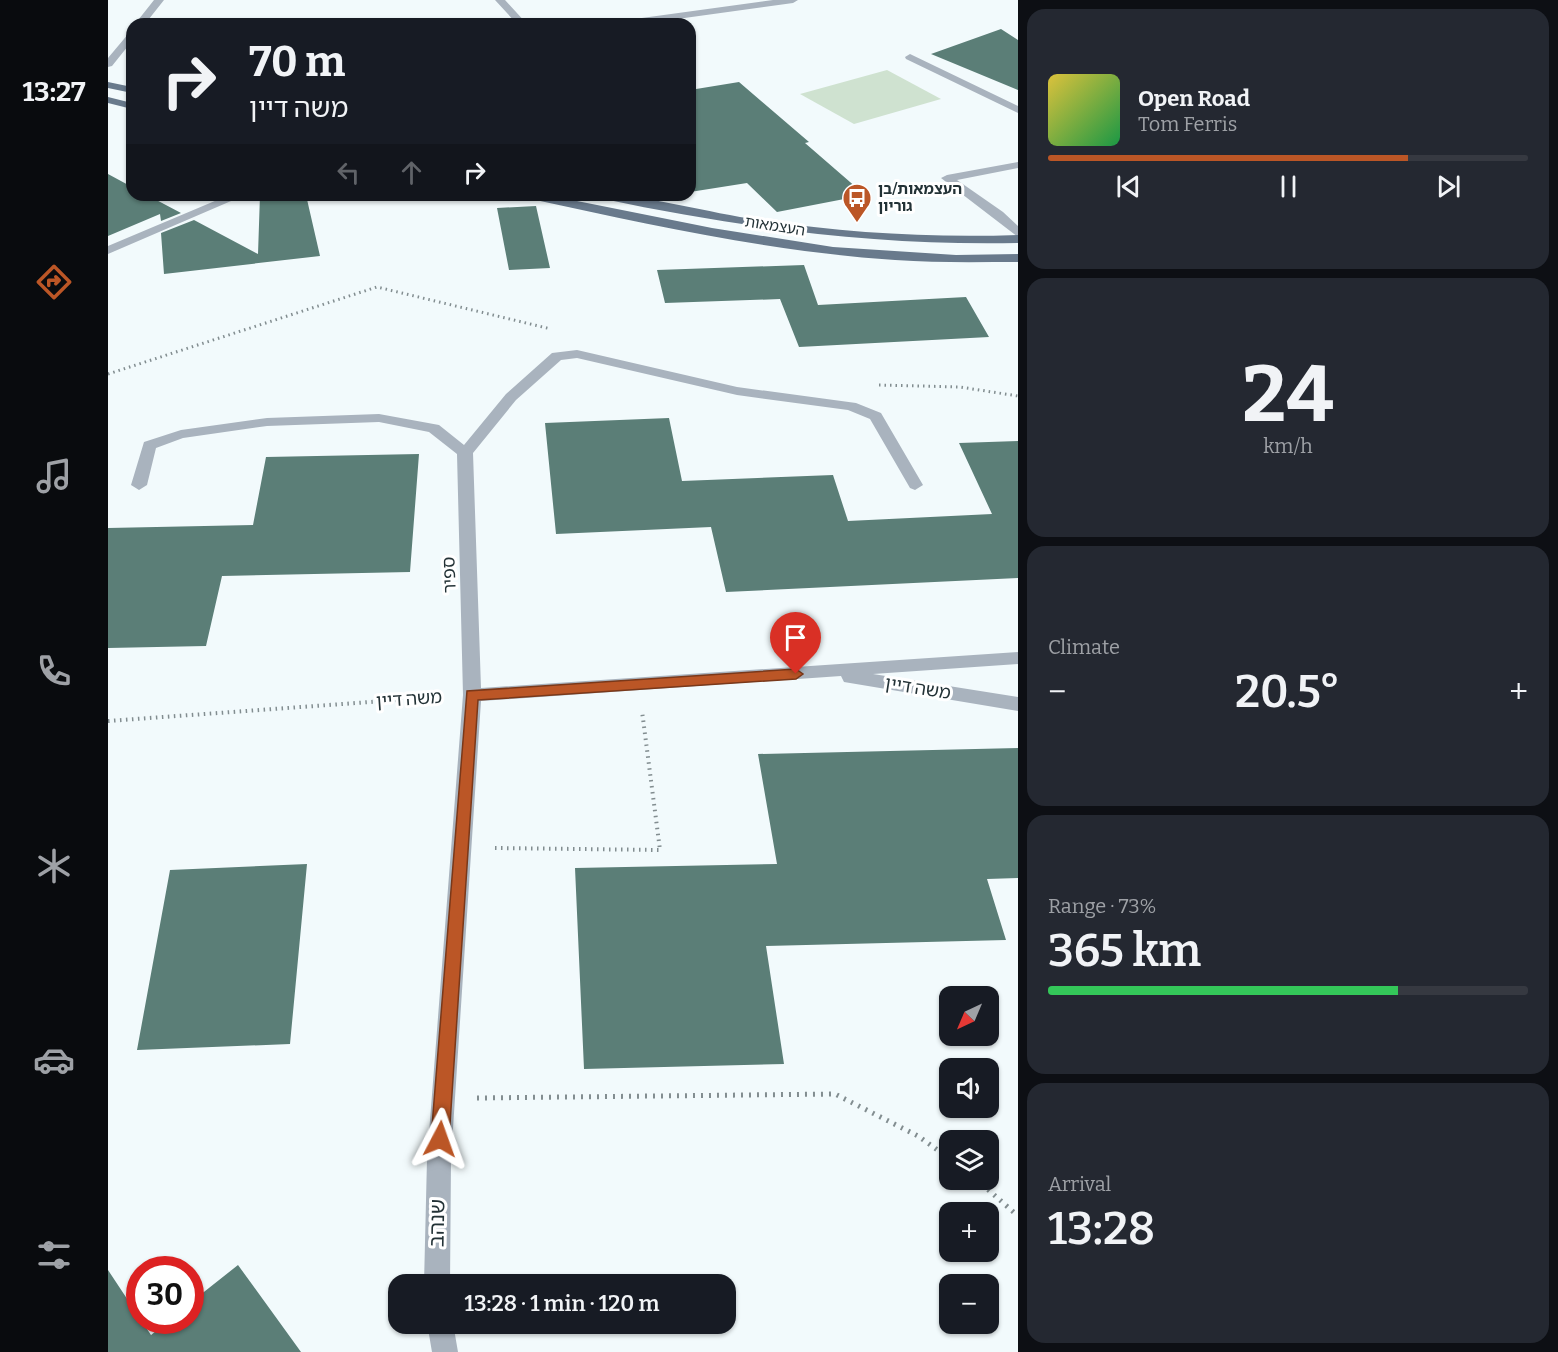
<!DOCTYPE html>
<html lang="en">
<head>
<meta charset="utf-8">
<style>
	:root { --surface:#171b24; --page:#242831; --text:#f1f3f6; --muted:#9ea1a6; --line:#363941; --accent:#bb5626 }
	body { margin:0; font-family:Bitter,"Noto Sans Hebrew",serif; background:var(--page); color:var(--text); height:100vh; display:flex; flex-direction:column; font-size:22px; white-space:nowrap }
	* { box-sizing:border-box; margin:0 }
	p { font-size:20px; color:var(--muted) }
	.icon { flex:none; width:33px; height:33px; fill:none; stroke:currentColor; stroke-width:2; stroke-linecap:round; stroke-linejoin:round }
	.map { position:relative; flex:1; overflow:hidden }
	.sheet { display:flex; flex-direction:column; gap:9px; padding:9px; background:#0d0f14; width:540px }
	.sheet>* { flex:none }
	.guide { position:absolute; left:18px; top:18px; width:570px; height:183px; border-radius:18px; box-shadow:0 2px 4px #0004; background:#171b24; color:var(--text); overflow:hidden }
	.needle { width:39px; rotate:224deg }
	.buttons { position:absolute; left:831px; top:986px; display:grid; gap:12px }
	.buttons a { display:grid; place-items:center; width:60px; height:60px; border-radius:12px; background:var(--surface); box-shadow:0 2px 4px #0004; font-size:30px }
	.speed { position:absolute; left:18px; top:1256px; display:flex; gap:12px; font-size:30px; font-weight:700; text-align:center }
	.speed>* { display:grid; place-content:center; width:78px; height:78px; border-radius:50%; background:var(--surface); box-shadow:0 2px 4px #0004; line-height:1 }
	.speed .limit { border:9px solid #d22; background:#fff; color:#111 }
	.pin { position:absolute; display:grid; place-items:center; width:51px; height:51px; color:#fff; margin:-62px -26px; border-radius:50% 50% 50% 0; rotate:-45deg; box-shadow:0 0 6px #0007 }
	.pin .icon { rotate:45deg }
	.me { position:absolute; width:66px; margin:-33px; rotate:4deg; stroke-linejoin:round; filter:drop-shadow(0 0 4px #0008) }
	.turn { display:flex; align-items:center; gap:21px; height:126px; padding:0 24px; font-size:27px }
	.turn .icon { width:78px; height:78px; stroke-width:2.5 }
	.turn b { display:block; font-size:42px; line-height:51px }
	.lanes { display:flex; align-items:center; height:57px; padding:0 24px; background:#0003; justify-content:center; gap:30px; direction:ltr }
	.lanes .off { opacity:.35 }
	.big { font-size:45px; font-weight:600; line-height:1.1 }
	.sheet .card { flex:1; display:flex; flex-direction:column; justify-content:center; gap:9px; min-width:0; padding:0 21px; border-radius:18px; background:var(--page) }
	.sheet .dial { align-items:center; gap:0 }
	.dial b { font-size:78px; line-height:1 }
	.song { display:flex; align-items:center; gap:18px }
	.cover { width:72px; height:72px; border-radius:9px; background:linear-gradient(135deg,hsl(50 70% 55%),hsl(140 70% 35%)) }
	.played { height:6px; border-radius:3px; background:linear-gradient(90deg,var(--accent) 75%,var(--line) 75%) }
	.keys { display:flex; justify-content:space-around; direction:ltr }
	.heat { display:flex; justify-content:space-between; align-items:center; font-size:33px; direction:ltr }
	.charge { height:9px; border-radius:4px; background:linear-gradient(90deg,#34c759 73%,var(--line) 0) }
	.trip { position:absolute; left:280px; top:1274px; width:348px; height:60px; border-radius:18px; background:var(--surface); box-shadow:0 2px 4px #0004; font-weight:600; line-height:60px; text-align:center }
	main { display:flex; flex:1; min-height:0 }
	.dock { display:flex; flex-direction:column; width:108px; justify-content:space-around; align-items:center; background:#090b0e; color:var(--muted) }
	.dock .icon { width:42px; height:42px }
	.dock .selected { color:var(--accent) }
	.dock b { font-size:27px; color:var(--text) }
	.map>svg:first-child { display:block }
</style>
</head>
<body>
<main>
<nav class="dock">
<b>13:27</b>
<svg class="icon selected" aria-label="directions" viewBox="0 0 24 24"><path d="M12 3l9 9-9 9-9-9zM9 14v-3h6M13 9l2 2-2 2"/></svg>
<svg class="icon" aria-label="music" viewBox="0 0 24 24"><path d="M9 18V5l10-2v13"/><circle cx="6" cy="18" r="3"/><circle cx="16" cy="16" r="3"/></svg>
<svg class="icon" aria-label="phone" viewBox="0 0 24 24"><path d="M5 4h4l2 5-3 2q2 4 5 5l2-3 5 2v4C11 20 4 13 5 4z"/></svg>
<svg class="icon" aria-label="climate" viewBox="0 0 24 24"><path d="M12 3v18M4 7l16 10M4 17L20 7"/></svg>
<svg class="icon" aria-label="car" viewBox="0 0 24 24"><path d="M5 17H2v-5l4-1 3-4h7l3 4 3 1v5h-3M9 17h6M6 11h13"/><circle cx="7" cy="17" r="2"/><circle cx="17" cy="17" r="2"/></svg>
<svg class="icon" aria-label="filters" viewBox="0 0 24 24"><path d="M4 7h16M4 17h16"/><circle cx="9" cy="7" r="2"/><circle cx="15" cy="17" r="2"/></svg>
</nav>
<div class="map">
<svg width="910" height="1352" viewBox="0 0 910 1352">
	<rect width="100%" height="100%" fill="#f2fafc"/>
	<path fill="#cfe2d0" d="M779,70L833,99L746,124L692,94Z"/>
	<path fill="#5b7e77" d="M893,29L910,40V90L823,54Z
		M631,82L701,142L697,143L757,195L669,212L639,183L582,192V90Z
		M0,174L24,187V195H39L73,213L53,221L52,214L0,236Z
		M152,195H198L212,256L56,274L53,233L86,220L150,254Z
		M428,206L442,268L401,270L389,208Z
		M696,265L710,305L858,297L881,337L691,347L672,299L557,303L549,270Z
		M561,418L574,481L725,475L740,521L884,514L851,443L910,441V578L618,592L603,527L448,534L437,423Z
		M311,454L302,572L114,576L98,646L0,648V528L145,525L158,457Z
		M910,748V878L879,879L898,940L658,946L676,1064L476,1069L467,868L669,864L650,754Z
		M199,864L182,1044L29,1050L62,870Z
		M130,1265L193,1352H0V1270L43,1335L62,1320H82V1303Z"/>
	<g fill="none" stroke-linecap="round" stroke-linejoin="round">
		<path stroke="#828d90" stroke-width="3" stroke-dasharray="1.5 4" stroke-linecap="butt" d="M0,374L269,287L443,329
			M771,385L852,387L910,396"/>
		<path stroke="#828d90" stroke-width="4" stroke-dasharray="1.5 4.5" stroke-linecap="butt" d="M0,721L331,697
			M387,848L552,850L534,711"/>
		<path stroke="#828d90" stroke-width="5" stroke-dasharray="2 6" stroke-linecap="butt" d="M369,1098L727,1094L810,1136L842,1159
			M868,1179L910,1216"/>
		<path fill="#a9b3be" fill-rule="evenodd" d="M46,0H56L37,24H27Z
			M387,0H397L419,24H409Z
			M665,0H690L685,3L533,24H507L512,21Z
			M24,32V41L4,66L0,67V58L21,33Z
			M802,54L910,106V113L798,59L797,57Z
			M910,162V168L849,180L895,212L910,226V237L833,178L839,175Z
			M121,195H137L0,254V246Z
			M469,350L629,387L748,403L773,413L815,485L807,490L802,488L762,419L740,410L629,395L469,358L453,360L408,400L365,453L373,688L910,652V664L765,674L910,697V711L736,682L733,676L373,701L343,1159L342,1284H316L319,1159L355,695L349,454L321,432L271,422L159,426L75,438L48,448L39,485L31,490L23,485L36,442L73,430L159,418L271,414L331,425L356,445L398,394L444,353Z
			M319,1323H345L350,1352H324Z"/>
		<path fill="#697a8c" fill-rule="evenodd" d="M0,82L24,87V93L0,88Z
			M0,97L24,103V109L0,103Z
			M417,195H439L604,228L725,247L848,255L910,254V262C869,262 828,263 787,260C664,252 543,225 423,199Z
			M490,195C543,195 599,213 652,220C738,233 823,238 910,235V243C769,246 633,228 496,199Z"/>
	</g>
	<path fill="#bb5626" stroke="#7a3819" stroke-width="1.5" d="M688,669L695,674L688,679L370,700L341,1139L339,1145L332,1147L326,1145L323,1139L359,691Z"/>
	<defs>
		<g id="bus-pin" transform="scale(1.5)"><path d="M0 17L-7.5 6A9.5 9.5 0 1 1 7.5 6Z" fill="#bb5626" stroke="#fff"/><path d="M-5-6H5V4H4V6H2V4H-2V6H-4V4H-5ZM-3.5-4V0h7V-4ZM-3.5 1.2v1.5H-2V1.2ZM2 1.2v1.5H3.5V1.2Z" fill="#fff"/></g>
	</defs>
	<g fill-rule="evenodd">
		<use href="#bus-pin" x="749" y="198"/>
	</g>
	<g text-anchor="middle" stroke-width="6" stroke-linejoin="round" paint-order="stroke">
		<g font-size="15" font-weight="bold" fill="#233236" stroke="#fff" text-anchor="start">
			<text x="770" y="194">העצמאות/בן<tspan x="770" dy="17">גוריון</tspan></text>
		</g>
		<g font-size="15" fill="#233236" stroke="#fff">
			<text transform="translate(667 226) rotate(9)" y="5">העצמאות</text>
		</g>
		<g font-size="18" fill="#233236" stroke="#fff">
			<text transform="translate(341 575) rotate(-92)" y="6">ספיר</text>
			<text transform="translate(810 688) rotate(9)" y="6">משה דיין</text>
			<text transform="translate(301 699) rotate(-4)" y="6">משה דיין</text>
		</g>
		<g font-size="21" fill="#233236" stroke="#fff">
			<text transform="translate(329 1223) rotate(-89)" y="7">שנהב</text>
		</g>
	</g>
</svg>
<div class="buttons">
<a><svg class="needle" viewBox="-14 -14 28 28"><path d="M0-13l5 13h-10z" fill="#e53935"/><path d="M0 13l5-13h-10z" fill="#9ea1a6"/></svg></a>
<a><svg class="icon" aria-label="sound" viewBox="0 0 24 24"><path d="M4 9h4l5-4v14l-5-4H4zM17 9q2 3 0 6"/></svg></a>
<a><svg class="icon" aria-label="layers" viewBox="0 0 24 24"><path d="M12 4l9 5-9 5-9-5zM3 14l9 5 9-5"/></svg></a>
<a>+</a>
<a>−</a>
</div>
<div class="speed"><div class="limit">30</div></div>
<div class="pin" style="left:688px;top:674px;background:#d93025"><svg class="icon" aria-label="arrive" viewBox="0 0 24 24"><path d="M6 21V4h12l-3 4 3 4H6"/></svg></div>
<svg class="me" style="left:332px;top:1139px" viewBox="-20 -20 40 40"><path d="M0-17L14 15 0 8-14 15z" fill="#bb5626" stroke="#fff" stroke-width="4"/></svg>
<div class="trip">13:28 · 1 min · 120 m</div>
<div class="guide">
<div class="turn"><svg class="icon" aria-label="right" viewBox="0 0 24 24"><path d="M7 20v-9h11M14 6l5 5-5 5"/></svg><div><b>70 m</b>משה דיין</div></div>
<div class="lanes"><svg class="icon off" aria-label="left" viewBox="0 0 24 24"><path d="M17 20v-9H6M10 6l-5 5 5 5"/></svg><svg class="icon off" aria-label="ahead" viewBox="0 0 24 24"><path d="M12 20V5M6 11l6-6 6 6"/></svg><svg class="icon" aria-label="right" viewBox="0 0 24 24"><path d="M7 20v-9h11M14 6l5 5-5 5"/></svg></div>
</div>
</div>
<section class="sheet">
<div class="card">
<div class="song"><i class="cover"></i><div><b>Open Road</b><p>Tom Ferris</p></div></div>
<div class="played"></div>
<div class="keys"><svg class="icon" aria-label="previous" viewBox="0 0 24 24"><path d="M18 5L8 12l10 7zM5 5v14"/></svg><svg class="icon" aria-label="pause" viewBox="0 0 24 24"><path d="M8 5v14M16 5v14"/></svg><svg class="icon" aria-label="next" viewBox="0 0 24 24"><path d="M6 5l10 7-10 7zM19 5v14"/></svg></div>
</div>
<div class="card dial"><b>24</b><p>km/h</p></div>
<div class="card"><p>Climate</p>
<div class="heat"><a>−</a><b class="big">20.5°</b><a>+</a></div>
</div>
<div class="card"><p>Range · 73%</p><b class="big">365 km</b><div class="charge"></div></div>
<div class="card"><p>Arrival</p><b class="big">13:28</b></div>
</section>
</main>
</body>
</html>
